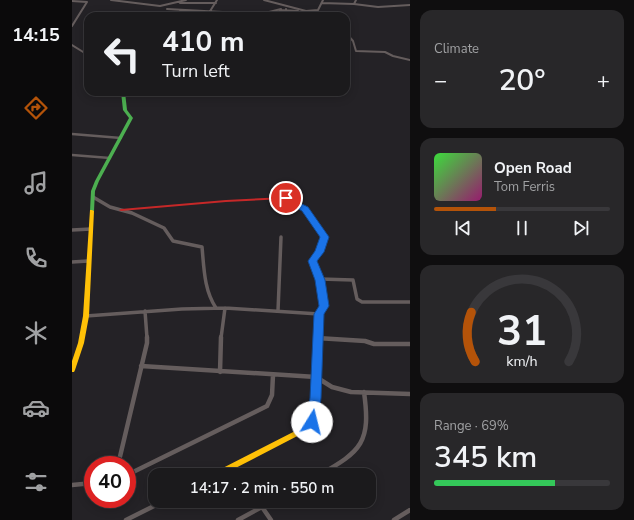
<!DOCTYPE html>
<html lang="en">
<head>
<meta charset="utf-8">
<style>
	:root { --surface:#1b1a1c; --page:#282729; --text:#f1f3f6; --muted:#a0a1a3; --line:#39383b; --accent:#b45309 }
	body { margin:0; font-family:"Nunito Sans",sans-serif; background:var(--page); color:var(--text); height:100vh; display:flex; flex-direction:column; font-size:15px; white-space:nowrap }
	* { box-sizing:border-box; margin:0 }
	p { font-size:13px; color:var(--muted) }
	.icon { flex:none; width:22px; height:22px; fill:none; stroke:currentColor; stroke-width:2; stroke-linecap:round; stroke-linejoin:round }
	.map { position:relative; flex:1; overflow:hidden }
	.sheet { display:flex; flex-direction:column; gap:10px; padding:10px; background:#0f0e0f; width:224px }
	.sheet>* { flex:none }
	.banner { position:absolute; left:12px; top:12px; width:266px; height:84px; border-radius:12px; box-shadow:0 2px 10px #0003,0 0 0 1px var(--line); background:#1b1a1c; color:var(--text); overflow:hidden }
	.speed { position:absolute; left:12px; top:456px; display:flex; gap:8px; font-size:20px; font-weight:700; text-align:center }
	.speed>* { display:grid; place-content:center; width:52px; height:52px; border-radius:50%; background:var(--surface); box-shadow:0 2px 10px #0003,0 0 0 1px var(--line); line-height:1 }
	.speed .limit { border:6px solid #d22; background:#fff; color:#111 }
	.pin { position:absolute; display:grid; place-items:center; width:34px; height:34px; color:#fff; margin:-17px; border:2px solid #fff; border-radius:50%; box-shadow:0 1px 4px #0007 }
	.me { position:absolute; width:44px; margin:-22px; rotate:9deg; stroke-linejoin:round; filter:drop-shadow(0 0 3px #0008) }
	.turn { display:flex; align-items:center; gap:14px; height:84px; padding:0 12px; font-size:18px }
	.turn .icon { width:52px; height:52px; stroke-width:2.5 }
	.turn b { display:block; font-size:28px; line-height:34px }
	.big { font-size:30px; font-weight:600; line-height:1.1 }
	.sheet .card { flex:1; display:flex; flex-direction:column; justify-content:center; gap:6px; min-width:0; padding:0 14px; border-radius:12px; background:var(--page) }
	.sheet .dial { align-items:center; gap:0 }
	.dial svg { height:104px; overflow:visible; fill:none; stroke:var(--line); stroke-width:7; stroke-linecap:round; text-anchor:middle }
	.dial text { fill:var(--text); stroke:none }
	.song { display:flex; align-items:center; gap:12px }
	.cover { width:48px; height:48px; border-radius:6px; background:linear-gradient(135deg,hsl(120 70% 55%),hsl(320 70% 35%)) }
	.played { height:4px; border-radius:2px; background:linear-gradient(90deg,var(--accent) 35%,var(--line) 35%) }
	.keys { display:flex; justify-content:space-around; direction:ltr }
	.heat { display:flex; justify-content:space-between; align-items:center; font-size:22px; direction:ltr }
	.charge { height:6px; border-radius:3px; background:linear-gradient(90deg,#34c759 69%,var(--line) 0) }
	.trip { position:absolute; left:76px; top:468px; width:228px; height:40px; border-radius:12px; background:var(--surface); box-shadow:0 2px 10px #0003,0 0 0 1px var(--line); font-weight:600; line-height:40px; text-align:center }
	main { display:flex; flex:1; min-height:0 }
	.tab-bar { display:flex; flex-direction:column; width:72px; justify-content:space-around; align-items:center; background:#0b0a0b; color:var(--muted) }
	.tab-bar .icon { width:28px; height:28px }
	.tab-bar .selected { color:var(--accent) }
	.tab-bar b { font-size:18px; color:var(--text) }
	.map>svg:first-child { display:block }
</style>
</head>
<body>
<main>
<nav class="tab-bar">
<b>14:15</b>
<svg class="icon selected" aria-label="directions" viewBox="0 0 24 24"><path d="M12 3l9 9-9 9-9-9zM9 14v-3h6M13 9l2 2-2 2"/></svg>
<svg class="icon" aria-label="music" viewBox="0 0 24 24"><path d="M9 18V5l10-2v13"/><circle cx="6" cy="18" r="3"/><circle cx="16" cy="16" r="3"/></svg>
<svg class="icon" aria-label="phone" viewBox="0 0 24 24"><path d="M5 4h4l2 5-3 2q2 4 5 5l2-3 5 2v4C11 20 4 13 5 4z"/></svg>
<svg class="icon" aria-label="climate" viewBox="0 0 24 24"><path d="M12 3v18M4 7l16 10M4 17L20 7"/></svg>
<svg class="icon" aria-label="car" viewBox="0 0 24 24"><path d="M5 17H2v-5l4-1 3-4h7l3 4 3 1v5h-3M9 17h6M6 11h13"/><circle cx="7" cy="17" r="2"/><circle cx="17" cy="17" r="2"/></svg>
<svg class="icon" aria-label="filters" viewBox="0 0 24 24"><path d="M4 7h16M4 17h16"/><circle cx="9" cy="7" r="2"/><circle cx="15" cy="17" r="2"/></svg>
</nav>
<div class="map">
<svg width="338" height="520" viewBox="0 0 338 520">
	<rect width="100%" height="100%" fill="#242226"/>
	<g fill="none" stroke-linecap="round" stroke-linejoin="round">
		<path stroke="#655d5d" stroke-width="2" d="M39,0L88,6L114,0
			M192,0L234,11L242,16
			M0,1L15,2L0,26
			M108,3H144
			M250,3L282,4L284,0
			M282,4L306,7L338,5
			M95,9L169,13L182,16
			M214,9V16
			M207,10L226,11
			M108,11L119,13L124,16
			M234,11L246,10L251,0
			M135,16L145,0
			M181,16L209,9
			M274,33L281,41L284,51L313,52L321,56L338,60
			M0,45L16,55"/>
		<path stroke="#655d5d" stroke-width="2.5" d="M0,134L49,138
			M0,155L38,158"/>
		<path stroke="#655d5d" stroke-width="3.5" d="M21,197L38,207L60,213L92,228L101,241L130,247C132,268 132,290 144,308
			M0,230L19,229
			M0,262L16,261
			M248,279L281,280L285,299L290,302H338
			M73,311L75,338
			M206,311L209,237
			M14,316L110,309L153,308L247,314
			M149,338L153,308
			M245,338H247"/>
		<path stroke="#655d5d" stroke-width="4.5" d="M245,338L293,341L302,344H338
			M69,366L244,377L260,387L279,392L338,394
			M148,372L149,337
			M46,465L75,343V337
			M55,475L195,406L200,395L201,375
			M247,475C290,451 299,442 292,392
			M0,485L21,483
			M190,507L199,520
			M54,520L92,501
			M166,520L201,501
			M322,520L338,510"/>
		<path fill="#4caf50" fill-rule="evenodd" d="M49,92H53L55,110L61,118L27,181L23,191L22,211L20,212H18V211L19,191L23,181L57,118L51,110Z"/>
		<path fill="#ffc107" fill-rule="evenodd" d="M18,210H20L22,211L17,316L12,343L3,370L2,372H0V361L6,343L11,316Z
			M247,246H251V247L250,252L243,261L251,279L255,306L250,314L245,414L242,424L235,431L150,475H140L141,473L231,427L237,421L239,414L244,314L249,306L245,279L237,261L246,252Z"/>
		<path fill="#c62828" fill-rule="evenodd" d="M214,197L235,208L254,234V235L251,248H247V247L250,235L231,210L213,199L154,202L49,211L47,210L49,209L154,200Z"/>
	</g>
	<path fill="#1a73e8" stroke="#114b97" d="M214,196L236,207L257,237L252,252L245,261L253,280L257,306L252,314L249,398L246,422L244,425L240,426L236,425L234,422L238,398L242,314L247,306L243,280L236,261L243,251L248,237L230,211L211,200L209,198Z"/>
</svg>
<div class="speed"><div class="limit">40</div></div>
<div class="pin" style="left:214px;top:198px;background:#d93025"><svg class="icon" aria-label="arrive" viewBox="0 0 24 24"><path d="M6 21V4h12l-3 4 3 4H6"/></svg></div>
<svg class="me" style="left:240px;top:422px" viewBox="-20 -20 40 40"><circle r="19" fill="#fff"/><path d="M0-13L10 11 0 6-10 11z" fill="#1a73e8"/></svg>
<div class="trip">14:17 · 2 min · 550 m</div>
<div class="banner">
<div class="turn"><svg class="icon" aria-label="left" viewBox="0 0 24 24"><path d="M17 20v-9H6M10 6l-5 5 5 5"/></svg><div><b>410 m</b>Turn left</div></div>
</div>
</div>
<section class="sheet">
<div class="card"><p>Climate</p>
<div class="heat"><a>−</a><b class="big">20°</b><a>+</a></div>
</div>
<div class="card">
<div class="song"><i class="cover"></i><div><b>Open Road</b><p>Tom Ferris</p></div></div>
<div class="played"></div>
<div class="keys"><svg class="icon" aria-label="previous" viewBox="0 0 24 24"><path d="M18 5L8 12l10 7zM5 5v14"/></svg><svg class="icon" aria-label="pause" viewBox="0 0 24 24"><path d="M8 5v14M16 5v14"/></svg><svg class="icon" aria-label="next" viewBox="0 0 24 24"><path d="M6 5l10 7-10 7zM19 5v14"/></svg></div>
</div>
<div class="card dial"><svg viewBox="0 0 100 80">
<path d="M14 69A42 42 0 1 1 86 69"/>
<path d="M14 69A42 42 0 0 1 11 31" stroke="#b45309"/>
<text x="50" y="56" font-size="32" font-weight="700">31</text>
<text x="50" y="72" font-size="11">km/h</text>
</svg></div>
<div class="card"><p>Range · 69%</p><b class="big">345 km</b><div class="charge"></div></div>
</section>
</main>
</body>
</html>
